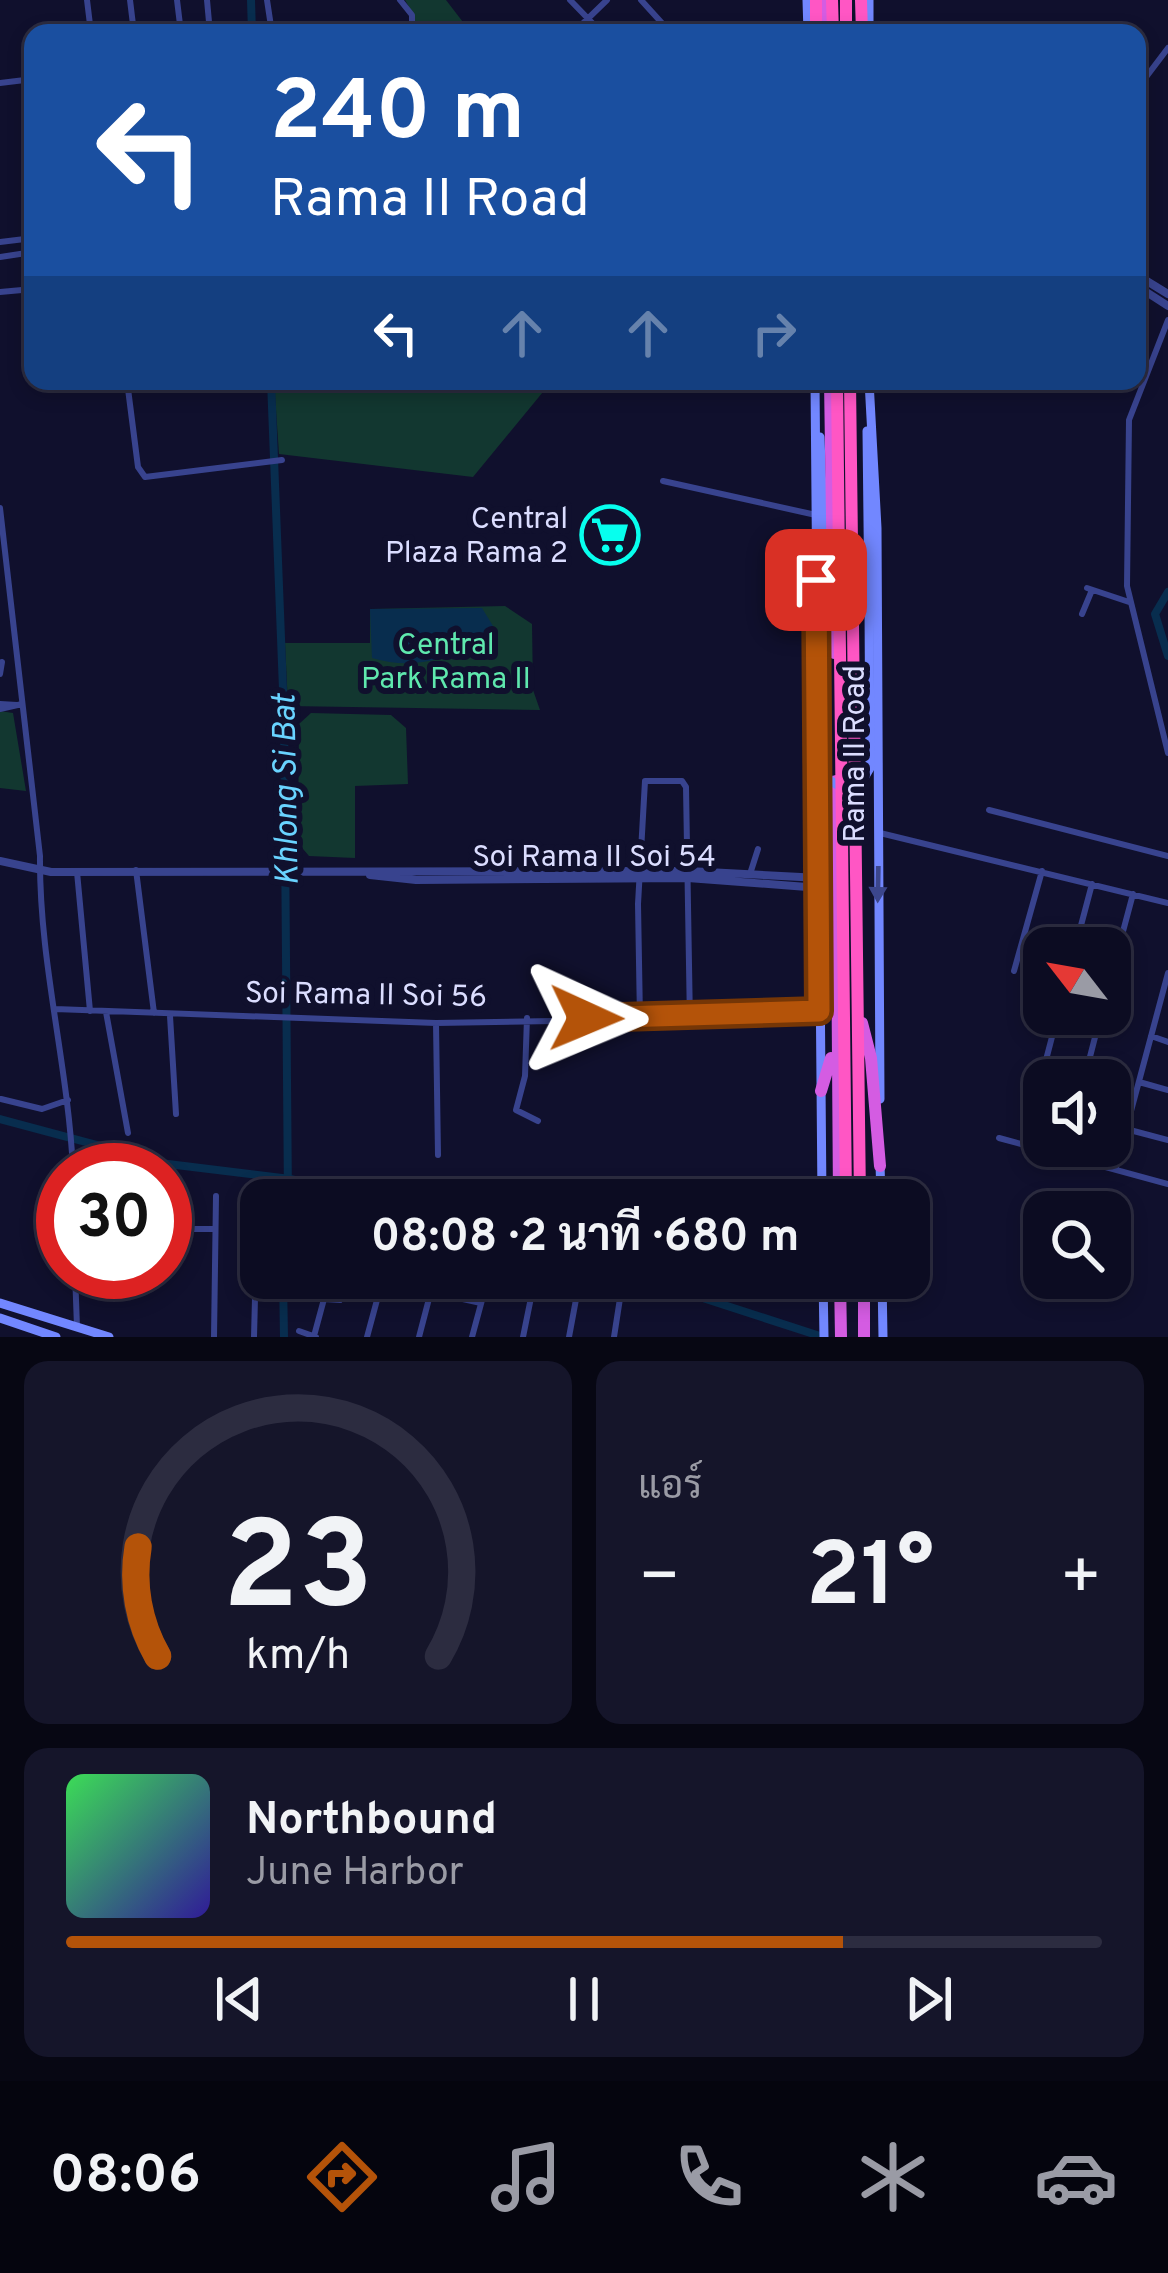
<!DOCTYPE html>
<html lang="th">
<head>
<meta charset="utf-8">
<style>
	:root { --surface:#0c0c22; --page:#15152a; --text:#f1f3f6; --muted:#9a9ba5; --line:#2c2c40; --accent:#b45309 }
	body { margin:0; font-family:Overpass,Sarabun,sans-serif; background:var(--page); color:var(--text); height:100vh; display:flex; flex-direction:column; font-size:45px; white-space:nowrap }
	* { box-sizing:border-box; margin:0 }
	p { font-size:39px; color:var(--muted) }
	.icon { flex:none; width:66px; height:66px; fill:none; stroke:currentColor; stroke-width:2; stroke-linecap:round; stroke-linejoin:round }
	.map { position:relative; height:1337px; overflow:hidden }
	.details { display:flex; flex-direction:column; gap:24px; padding:24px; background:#070713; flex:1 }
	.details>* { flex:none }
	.hud { position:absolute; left:24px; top:24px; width:1122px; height:366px; border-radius:24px; box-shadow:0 6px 18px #0003,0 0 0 3px var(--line); background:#1a4fa0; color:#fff; overflow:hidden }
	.needle { width:78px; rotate:301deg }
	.fabs { position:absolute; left:1023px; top:927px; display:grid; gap:24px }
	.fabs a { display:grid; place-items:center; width:108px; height:108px; border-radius:24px; background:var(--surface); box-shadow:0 6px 18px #0003,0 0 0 3px var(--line); font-size:60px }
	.speed { position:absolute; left:36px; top:1143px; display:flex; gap:24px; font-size:60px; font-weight:700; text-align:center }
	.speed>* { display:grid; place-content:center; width:156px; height:156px; border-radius:50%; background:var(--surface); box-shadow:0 6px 18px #0003,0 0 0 3px var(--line); line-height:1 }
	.speed .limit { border:18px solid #d22; background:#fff; color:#111 }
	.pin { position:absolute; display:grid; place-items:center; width:102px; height:102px; color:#fff; margin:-51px; border-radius:24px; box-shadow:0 6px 18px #0006 }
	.me { position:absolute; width:132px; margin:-66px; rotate:91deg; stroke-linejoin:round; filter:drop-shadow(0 0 9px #0008) }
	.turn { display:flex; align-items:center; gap:42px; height:252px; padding:0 48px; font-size:54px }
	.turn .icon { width:156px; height:156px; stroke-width:2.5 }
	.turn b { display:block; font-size:84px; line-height:102px }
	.lanes { display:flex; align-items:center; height:114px; padding:0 48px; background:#0003; justify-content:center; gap:60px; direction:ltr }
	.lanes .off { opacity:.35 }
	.big { font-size:90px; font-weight:700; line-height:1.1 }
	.details .tile { flex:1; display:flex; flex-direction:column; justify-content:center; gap:18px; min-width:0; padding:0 42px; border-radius:24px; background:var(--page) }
	.details .dial { align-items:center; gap:0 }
	.dial svg { height:312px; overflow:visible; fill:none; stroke:var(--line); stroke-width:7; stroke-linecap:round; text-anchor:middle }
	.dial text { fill:var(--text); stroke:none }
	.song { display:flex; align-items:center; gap:36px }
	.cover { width:144px; height:144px; border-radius:18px; background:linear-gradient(135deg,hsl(130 70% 55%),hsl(250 70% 35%)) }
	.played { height:12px; border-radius:6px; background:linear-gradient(90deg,var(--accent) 75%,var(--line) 75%) }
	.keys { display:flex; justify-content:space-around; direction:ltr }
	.heat { display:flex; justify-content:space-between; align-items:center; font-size:66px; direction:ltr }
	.details .tiles { flex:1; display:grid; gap:24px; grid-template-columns:1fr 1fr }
	.tile:last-child { grid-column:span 2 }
	.trip { position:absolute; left:240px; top:1179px; width:690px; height:120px; border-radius:24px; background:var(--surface); box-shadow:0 6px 18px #0003,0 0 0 3px var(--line); font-weight:700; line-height:120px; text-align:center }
	.dock { display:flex; height:192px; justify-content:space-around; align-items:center; background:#05050e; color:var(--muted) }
	.dock .icon { width:84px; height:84px }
	.dock .selected { color:var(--accent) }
	.dock b { font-size:54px; color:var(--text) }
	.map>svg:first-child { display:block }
</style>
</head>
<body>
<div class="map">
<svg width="1168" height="1337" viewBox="0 0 1168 1337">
	<rect width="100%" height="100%" fill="#10102d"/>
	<path fill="#123730" d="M405,0H446L466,26L415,33V17Z
		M274,381H552L473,477L279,454Z
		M505,606L532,624L533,690L540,710L288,706L285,643H370V609Z
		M0,711L13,713L26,791L0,788Z
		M311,713L391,715L406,728L408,784L355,786V858L309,856L298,843L299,724Z"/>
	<path fill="#082d4e" d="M482,608L493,626C460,657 418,672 372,658L370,609Z"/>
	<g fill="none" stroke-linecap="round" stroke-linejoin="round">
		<path stroke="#082d4e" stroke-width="8" d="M251,0L252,33
			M271,381L284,715L288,1200
			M1168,592L1155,614L1168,656
			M0,1119L168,1164L290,1179L385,1200
			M283,1278L284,1337
			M641,1278L823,1337"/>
		<path stroke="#38438e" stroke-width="6" d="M87,0L91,33
			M130,0L134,33
			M177,0L181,33
			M207,0L210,33
			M267,0L272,33
			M400,0L412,15V33
			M570,0L602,33
			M641,0L671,33
			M463,33H476
			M573,33L607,0
			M0,83L33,79
			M1137,89L1168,48
			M0,242L33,238
			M0,257L33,252
			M0,292L33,289
			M1168,320L1129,420L1127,586L1168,753
			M127,381L138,467L145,477L282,460
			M663,481L816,515
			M0,508L40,856C39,962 68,1064 73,1170
			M1087,588L1129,602
			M1082,614L1092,590
			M0,674L2,662
			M0,704L17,705
			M0,709L22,704
			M989,810L1168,856
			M880,833L1168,903
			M136,870L154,1013
			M77,872L90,1011
			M750,874L758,849
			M1075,948L1092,884
			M1014,971L1042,871
			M1110,980L1133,894
			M55,1009L436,1023L677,1019
			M106,1012L128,1133
			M170,1016L176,1114
			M527,1018L525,1076L516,1110L538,1121
			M640,1019L638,904L645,781H682L686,787L690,1023
			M819,1022L677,1019L819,1011
			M436,1023L438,1155
			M1151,1036L1168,1042
			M1084,1080L1101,1014
			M1139,1082L1168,1090
			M1,1099L42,1109L68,1100
			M1126,1129L1168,1140
			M999,1138L1168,1184
			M1024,1144L1058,1014
			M1116,1167L1168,973
			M183,1229H212
			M75,1272L77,1327
			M390,1283L481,1303
			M299,1331L316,1337
			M314,1336L324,1299L340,1300
			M214,1337L216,1196
			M254,1337L255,1298
			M367,1337L377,1300
			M419,1337L431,1291
			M472,1337L488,1278
			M523,1337L535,1278
			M569,1337L580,1278
			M614,1337L621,1292"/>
		<path stroke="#38438e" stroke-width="8" d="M1137,275L1168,294
			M1137,286L1168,306
			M0,861L51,872L688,871L820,878
			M370,875L416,880L688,878L820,888"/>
		<path stroke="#7287ff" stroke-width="9" d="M807,0L808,33
			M869,0V33
			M815,381L822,1200
			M869,381L877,528L880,1099
			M867,431L869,609
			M820,437L826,605
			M880,1163L881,1200
			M823,1278L824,1337
			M882,1278L883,1337
			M0,1303L109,1337
			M0,1318L56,1337"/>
		<path stroke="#d45ce2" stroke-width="12" d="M824,0L825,33
			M830,381L834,653
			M836,781L839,1200
			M862,1023L871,1058L880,1166
			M821,1091L831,1058
			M840,1278L841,1337
			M864,1278V1337"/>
		<path stroke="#ff56c4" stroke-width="12" d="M816,0V33
			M832,0L833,33
			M846,0V33
			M861,0L862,33"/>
		<path stroke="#7287ff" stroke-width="9" d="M826,605V771L829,780L843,788L860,785L870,768L869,609"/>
		<path stroke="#ff56c4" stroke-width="12" d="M837,381L846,1200
			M850,381L860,1200"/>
	</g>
	<defs><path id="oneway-solid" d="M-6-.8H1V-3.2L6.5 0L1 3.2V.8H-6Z" transform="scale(3)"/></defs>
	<use fill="#3c468c" href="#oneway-solid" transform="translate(878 884) rotate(91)"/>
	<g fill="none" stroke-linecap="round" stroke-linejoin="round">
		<g stroke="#753606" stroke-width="30">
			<path id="route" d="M586,1018L819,1011L816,580"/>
		</g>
		<use href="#route" stroke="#b45309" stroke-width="21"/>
	</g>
	<defs>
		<g id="supermarket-ring" transform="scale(3)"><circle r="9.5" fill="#10102d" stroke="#07ffee" stroke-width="1.5"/><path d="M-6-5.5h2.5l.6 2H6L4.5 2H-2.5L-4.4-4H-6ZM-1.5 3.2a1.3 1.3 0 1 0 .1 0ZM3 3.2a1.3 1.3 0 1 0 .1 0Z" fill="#07ffee"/></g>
	</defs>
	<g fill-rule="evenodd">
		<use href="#supermarket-ring" x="610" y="535"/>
	</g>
	<g text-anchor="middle" stroke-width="12" stroke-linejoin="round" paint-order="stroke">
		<g font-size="30" fill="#dbddff" stroke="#10102d" text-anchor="end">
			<text x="568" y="528">Central<tspan x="568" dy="34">Plaza Rama 2</tspan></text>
		</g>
		<g font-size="30" fill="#5fe8ae" stroke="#10102d">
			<text x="446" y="654">Central<tspan x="446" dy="34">Park Rama II</tspan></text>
		</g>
		<g font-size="30" fill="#dbddff" stroke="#10102d">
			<text transform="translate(854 754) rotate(-90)" y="10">Rama II Road</text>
			<text x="594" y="866">Soi Rama II Soi 54</text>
			<text transform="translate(366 994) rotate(1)" y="10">Soi Rama II Soi 56</text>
		</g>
		<g font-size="33" font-style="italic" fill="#69d3ff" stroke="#10102d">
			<text transform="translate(284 790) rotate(-91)" y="12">Khlong Si Bat</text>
		</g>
	</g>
</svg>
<div class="fabs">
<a><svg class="needle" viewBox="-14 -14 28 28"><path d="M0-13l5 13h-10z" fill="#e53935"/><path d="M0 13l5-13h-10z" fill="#9a9ba5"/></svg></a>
<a><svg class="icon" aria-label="sound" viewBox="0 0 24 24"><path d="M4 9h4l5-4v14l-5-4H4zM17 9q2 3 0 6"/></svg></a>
<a><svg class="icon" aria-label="search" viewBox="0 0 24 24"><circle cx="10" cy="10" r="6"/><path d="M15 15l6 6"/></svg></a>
</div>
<div class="speed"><div class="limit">30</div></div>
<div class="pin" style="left:816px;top:580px;background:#d93025"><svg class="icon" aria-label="arrive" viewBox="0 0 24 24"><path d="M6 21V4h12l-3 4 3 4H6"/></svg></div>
<svg class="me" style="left:586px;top:1018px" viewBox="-20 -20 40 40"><path d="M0-17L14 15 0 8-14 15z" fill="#b45309" stroke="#fff" stroke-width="4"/></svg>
<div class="trip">08:08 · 2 นาที · 680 m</div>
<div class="hud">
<div class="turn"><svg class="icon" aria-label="left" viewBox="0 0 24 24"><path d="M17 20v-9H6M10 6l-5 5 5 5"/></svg><div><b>240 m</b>Rama II Road</div></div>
<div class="lanes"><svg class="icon" aria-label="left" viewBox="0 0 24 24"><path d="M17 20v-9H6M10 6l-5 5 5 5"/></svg><svg class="icon off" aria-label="ahead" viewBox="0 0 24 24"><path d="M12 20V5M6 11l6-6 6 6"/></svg><svg class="icon off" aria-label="ahead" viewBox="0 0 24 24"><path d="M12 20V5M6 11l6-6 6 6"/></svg><svg class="icon off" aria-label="right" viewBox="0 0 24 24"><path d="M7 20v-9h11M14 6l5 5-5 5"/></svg></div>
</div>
</div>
<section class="details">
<div class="tiles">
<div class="tile dial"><svg viewBox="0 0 100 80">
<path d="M14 69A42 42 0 1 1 86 69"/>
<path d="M14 69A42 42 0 0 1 9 41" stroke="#b45309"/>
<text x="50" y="56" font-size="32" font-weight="700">23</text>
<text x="50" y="72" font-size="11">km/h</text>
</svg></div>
<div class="tile"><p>แอร์</p>
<div class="heat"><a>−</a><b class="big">21°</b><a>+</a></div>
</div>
<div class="tile">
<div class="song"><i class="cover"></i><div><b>Northbound</b><p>June Harbor</p></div></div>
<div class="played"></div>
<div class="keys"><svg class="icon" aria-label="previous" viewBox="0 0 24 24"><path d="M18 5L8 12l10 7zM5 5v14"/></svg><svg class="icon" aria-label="pause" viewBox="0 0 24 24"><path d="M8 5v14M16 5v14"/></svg><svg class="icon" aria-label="next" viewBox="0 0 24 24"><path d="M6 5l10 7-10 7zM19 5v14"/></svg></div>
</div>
</div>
</section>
<nav class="dock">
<b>08:06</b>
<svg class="icon selected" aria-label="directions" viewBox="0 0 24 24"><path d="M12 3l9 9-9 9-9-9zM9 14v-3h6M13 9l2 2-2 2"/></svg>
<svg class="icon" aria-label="music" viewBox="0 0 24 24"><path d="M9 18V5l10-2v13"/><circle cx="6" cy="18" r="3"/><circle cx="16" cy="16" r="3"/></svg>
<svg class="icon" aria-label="phone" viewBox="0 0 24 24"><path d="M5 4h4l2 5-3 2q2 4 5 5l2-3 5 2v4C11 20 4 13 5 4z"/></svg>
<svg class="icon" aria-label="climate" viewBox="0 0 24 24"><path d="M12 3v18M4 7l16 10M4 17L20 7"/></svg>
<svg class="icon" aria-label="car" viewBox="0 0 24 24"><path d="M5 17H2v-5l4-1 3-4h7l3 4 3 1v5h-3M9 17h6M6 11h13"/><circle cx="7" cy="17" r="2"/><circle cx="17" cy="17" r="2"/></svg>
</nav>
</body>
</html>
